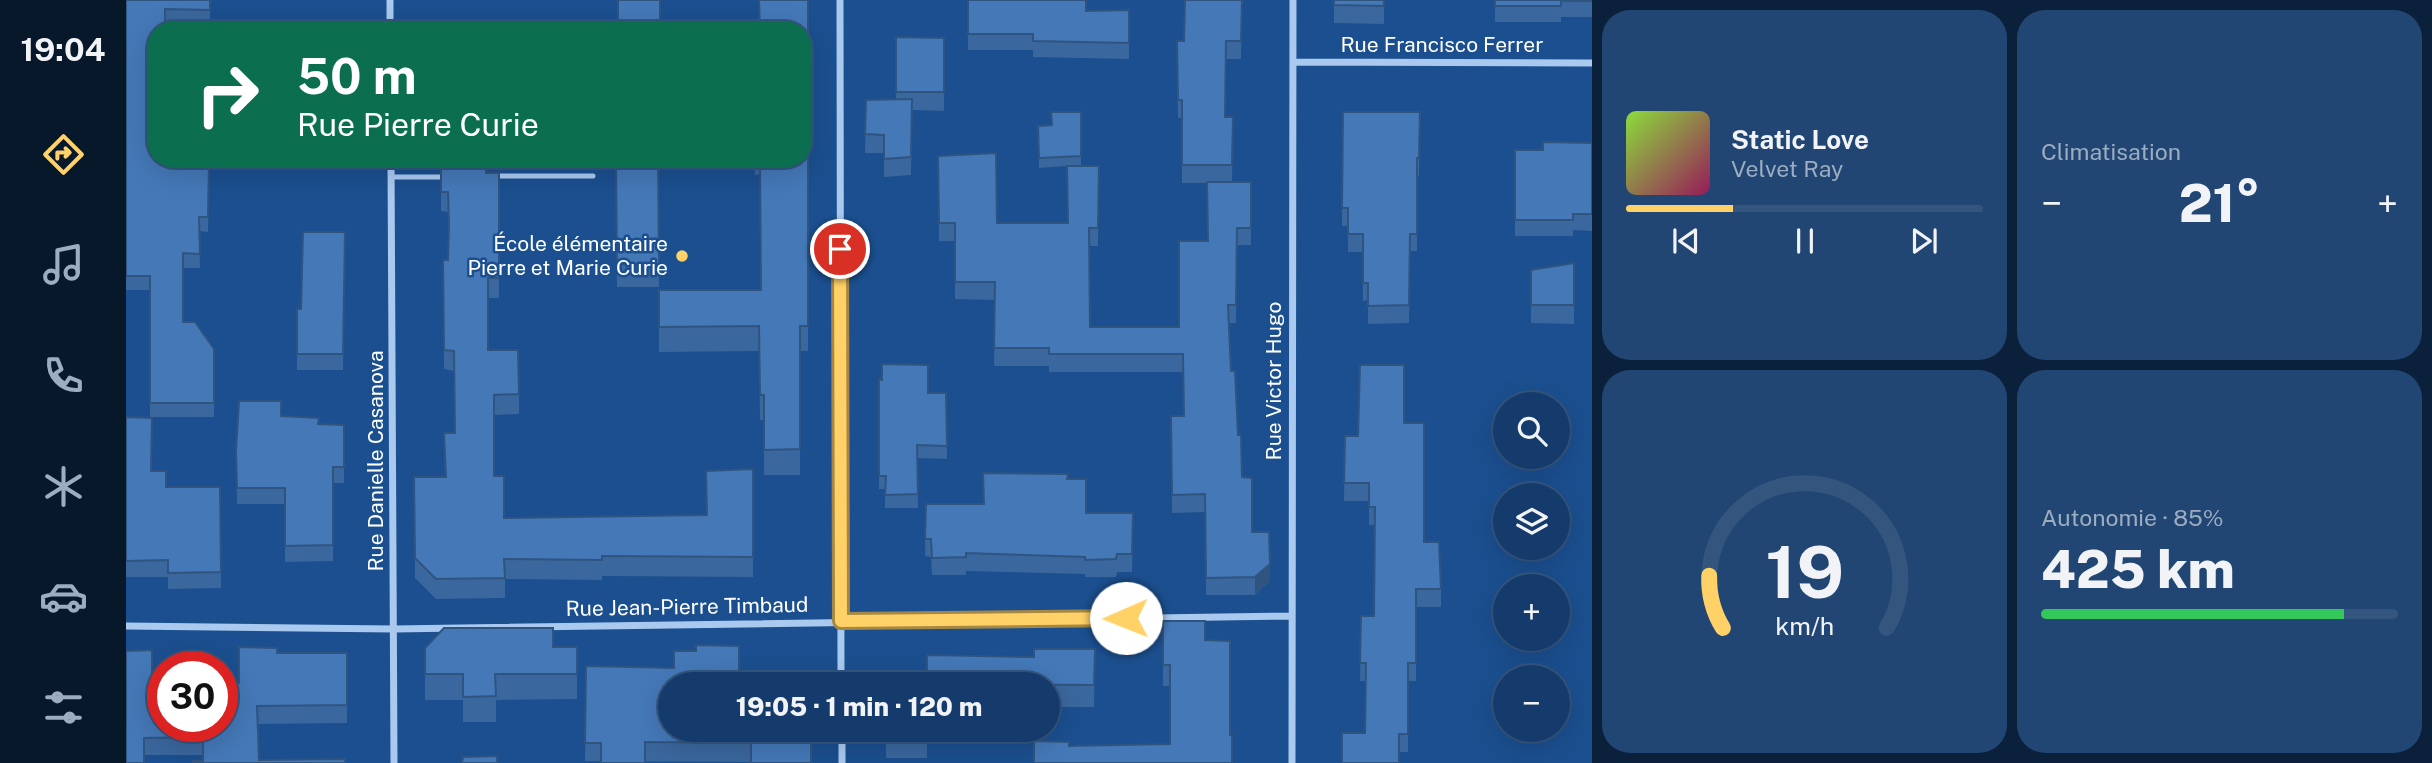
<!DOCTYPE html>
<html lang="fr">
<head>
<meta charset="utf-8">
<style>
	:root { --surface:#143b6b; --page:#214673; --text:#f1f3f6; --muted:#9dadc1; --line:#33557e; --accent:#ffd166 }
	body { margin:0; font-family:"Public Sans",sans-serif; background:var(--page); color:var(--text); height:100vh; display:flex; flex-direction:column; font-size:26px; white-space:nowrap }
	* { box-sizing:border-box; margin:0 }
	p { font-size:23px; color:var(--muted) }
	.icon { flex:none; width:38px; height:38px; fill:none; stroke:currentColor; stroke-width:2; stroke-linecap:round; stroke-linejoin:round }
	.map { position:relative; flex:1; overflow:hidden }
	.drawer { display:flex; flex-direction:column; gap:10px; padding:10px; background:#0b203b; width:840px }
	.drawer>* { flex:none }
	.guide { position:absolute; left:21px; top:21px; width:665px; height:147px; border-radius:28px; box-shadow:0 7px 28px #0002,0 0 0 2px var(--line); background:#0b6e4f; color:#fff; overflow:hidden }
	.tools { position:absolute; left:1367px; top:392px; display:grid; gap:14px }
	.tools a { display:grid; place-items:center; width:77px; height:77px; border-radius:50%; background:var(--surface); box-shadow:0 7px 28px #0002,0 0 0 2px var(--line); font-size:35px }
	.speed { position:absolute; left:21px; top:651px; display:flex; gap:14px; font-size:35px; font-weight:700; text-align:center }
	.speed>* { display:grid; place-content:center; width:91px; height:91px; border-radius:50%; background:var(--surface); box-shadow:0 7px 28px #0002,0 0 0 2px var(--line); line-height:1 }
	.speed .limit { border:10px solid #d22; background:#fff; color:#111 }
	.pin { position:absolute; display:grid; place-items:center; width:60px; height:60px; color:#fff; margin:-30px; border:4px solid #fff; border-radius:50%; box-shadow:0 2px 7px #0007 }
	.me { position:absolute; width:77px; margin:-38px; rotate:269deg; stroke-linejoin:round; filter:drop-shadow(0 0 5px #0008) }
	.turn { display:flex; align-items:center; gap:24px; height:147px; padding:0 35px; font-size:32px }
	.turn .icon { width:91px; height:91px; stroke-width:2.5 }
	.turn b { display:block; font-size:49px; line-height:60px }
	.big { font-size:52px; font-weight:800; line-height:1.1 }
	.drawer .tile { flex:1; display:flex; flex-direction:column; justify-content:center; gap:10px; min-width:0; padding:0 24px; border-radius:28px; background:var(--page) }
	.drawer .dial { align-items:center; gap:0 }
	.dial svg { height:182px; overflow:visible; fill:none; stroke:var(--line); stroke-width:7; stroke-linecap:round; text-anchor:middle }
	.dial text { fill:var(--text); stroke:none }
	.song { display:flex; align-items:center; gap:21px }
	.cover { width:84px; height:84px; border-radius:10px; background:linear-gradient(135deg,hsl(90 70% 55%),hsl(330 70% 35%)) }
	.played { height:7px; border-radius:4px; background:linear-gradient(90deg,var(--accent) 30%,var(--line) 30%) }
	.keys { display:flex; justify-content:space-around; direction:ltr }
	.heat { display:flex; justify-content:space-between; align-items:center; font-size:38px; direction:ltr }
	.charge { height:10px; border-radius:5px; background:linear-gradient(90deg,#34c759 85%,var(--line) 0) }
	.drawer .tiles { flex:1; display:grid; gap:10px; grid-template-columns:repeat(2,1fr) }
	.trip { position:absolute; left:532px; top:672px; width:402px; height:70px; border-radius:35px; background:var(--surface); box-shadow:0 7px 28px #0002,0 0 0 2px var(--line); font-weight:800; line-height:70px; text-align:center }
	main { display:flex; flex:1; min-height:0 }
	.menu { display:flex; flex-direction:column; width:126px; justify-content:space-around; align-items:center; background:#08182b; color:var(--muted) }
	.menu .icon { width:49px; height:49px }
	.menu .active { color:var(--accent) }
	.menu b { font-size:32px; color:var(--text) }
	.map>svg:first-child { display:block }
</style>
</head>
<body>
<main>
<nav class="menu">
<b>19:04</b>
<svg class="icon active" aria-label="directions" viewBox="0 0 24 24"><path d="M12 3l9 9-9 9-9-9zM9 14v-3h6M13 9l2 2-2 2"/></svg>
<svg class="icon" aria-label="music" viewBox="0 0 24 24"><path d="M9 18V5l10-2v13"/><circle cx="6" cy="18" r="3"/><circle cx="16" cy="16" r="3"/></svg>
<svg class="icon" aria-label="phone" viewBox="0 0 24 24"><path d="M5 4h4l2 5-3 2q2 4 5 5l2-3 5 2v4C11 20 4 13 5 4z"/></svg>
<svg class="icon" aria-label="climate" viewBox="0 0 24 24"><path d="M12 3v18M4 7l16 10M4 17L20 7"/></svg>
<svg class="icon" aria-label="car" viewBox="0 0 24 24"><path d="M5 17H2v-5l4-1 3-4h7l3 4 3 1v5h-3M9 17h6M6 11h13"/><circle cx="7" cy="17" r="2"/><circle cx="17" cy="17" r="2"/></svg>
<svg class="icon" aria-label="filters" viewBox="0 0 24 24"><path d="M4 7h16M4 17h16"/><circle cx="9" cy="7" r="2"/><circle cx="15" cy="17" r="2"/></svg>
</nav>
<div class="map">
<svg width="1466" height="763" viewBox="0 0 1466 763">
	<rect width="100%" height="100%" fill="#1b4f8f"/>
	<g fill="none" stroke-linecap="round" stroke-linejoin="round">
		<path stroke="#a9c9ee" stroke-width="5" d="M366,176H467
			M265,177H322"/>
		<path stroke="#a9c9ee" stroke-width="7" d="M264,0V30
			M714,0L715,684
			M1167,62L1466,63
			M265,159L268,763
			M0,626L268,629L1165,616
			M716,730V763
			M1166,763L1167,0"/>
	</g>
	<path fill="#3a679d" d="M0,0H84V24L39,23L30,159H83L82,232L73,231L74,268H57V322L88,349V417H24V290H0Z
		M682,0V351H674V475H638V420H634L633,351L533,352V290H635L634,174L629,175L628,159H677Z
		M842,0L960,11L1003,10V59L907,57V50H842Z
		M1116,0L1115,59H1100V117H1107L1106,182H1125V245H1111L1110,323H1103L1105,371L1116,477L1126,532L1144,581L1129,595H1080L1079,512L1046,513L1045,416H1058L1057,372H923V366H868L869,300L829,299V241H813L812,174L871,223H941L973,166L972,246H964V327H1053L1082,241L1081,183H1056V118H1052L1051,41H1058Z
		M1208,0H1258V24L1208,23Z
		M1369,0H1466V17H1435V22H1369Z
		M770,37L818,38V111L786,110L785,175L758,177V153H739L740,100L770,99Z
		M955,112V165L913,168L912,126L925,125Z
		M1217,112H1294L1293,176H1291V251H1284L1283,323L1242,324V300L1237,301V252H1222V226H1216Z
		M1466,143V231L1447,230V236H1389V150H1417Z
		M312,159H360V173H373V298H362V350L393,394V414L368,415V476L378,518L581,515L627,469V577L476,576V580L379,579V598L310,599L289,578L288,477H319L318,433H329L328,371L318,369L317,260H322V212L315,211V168H312Z
		M490,159H532L533,287H491Z
		M219,232L217,370H171V309H175Z
		M1448,263V324L1405,323V270Z
		M753,379L802,393H820L821,459L791,458L792,508H759V489H753Z
		M155,416L193,424L218,425V483H207V561L159,562V504H111L110,450Z
		M0,417L25,471L40,487H94L95,588L42,589V577H0Z
		M1278,423L1298,542L1315,589V607H1290V681H1282V752H1273L1239,733L1240,681H1234L1235,616H1248L1249,525H1243V501H1218L1219,436H1232Z
		M941,479L960,513H1007L1006,572H991L990,577H959V574L840,571V575H806L805,557L799,556L800,504H858Z
		M1037,621L1079,640L1104,735L1106,763L943,746L1044,744V686H1037Z
		M451,647V699L370,700V722H337V700H299V648Z
		M969,649L968,707H922V684L780,678L801,671Z
		M151,653H221V723L132,724L133,760L77,761V755H18L0,763L26,683H113Z
		M460,666L613,684L685,730L625,762L459,761Z
		M760,730H801V758H760Z"/>
	<path fill="#305480" d="M1144,564V581L1129,595V577Z"/>
	<path fill="#4478b7" stroke="#305480" stroke-width="2" d="M0,0H84V10L39,9V30H30V159H83L82,217H73L74,254L57,253V322H69L88,349V403H24V276H0Z
		M492,0H534V30H489V23H492Z
		M633,0H682V326H674V449L638,450V395H634L633,326L533,327V290H635L634,159H677V30H634Z
		M842,0H960V11L1003,10V43L907,41V34H842Z
		M1059,0H1116L1115,41H1100L1099,117H1107L1106,165H1056V100H1052L1051,41H1058Z
		M1208,0H1258V6L1208,5Z
		M1369,0H1466V1H1435V6H1369Z
		M770,37L818,38V92H770Z
		M786,99L785,157L758,159V135L739,134L740,100Z
		M925,112H955V156L913,158L912,126L926,125Z
		M1217,112H1294L1293,158H1291V234H1284L1283,305L1242,306V283H1237V234H1222V208H1216Z
		M1417,142L1466,143V214H1447V220H1389V150H1417Z
		M870,153L871,223H942L941,166H973L972,228H963L964,327H1053V241H1082L1081,182H1125V228H1111L1110,305H1102L1105,371H1109L1112,435H1115L1116,477L1126,478V532H1143L1144,564L1129,577L1080,578L1079,494L1046,495L1045,416H1058L1057,354H923V348H868L869,282H829V223H813L812,156Z
		M490,159H532L533,264H491Z
		M315,162H360V173H373V278H362V350H392L393,394L368,395V476H378V518L581,515L580,471L627,469V557L476,556V560L378,559L379,578L310,579L289,558L288,477H320L318,433H329L328,351L318,350L317,260H322L323,225L322,192H315Z
		M177,232H219L217,354H171V309H175Z
		M1448,263V305H1405V270Z
		M756,364L802,365V393H820L821,446L791,445L792,494L759,495L760,476H753V379L756,380Z
		M1234,365H1278V423H1298V542H1313L1315,589H1290V663H1282V734H1273V763H1216V733H1239L1240,663H1234L1235,616H1248L1249,507H1243V483H1218L1219,436H1232Z
		M113,401H155V416L193,418L192,424L218,425V467H207V545L159,546V488H111L110,450Z
		M0,417L26,418L25,471H40V487H94L95,572L42,573V560L0,561Z
		M857,473L942,474L941,479H960V513H1007L1006,554H991L990,559L959,560V557L840,553V557L806,558L805,539H799L800,504H858Z
		M1037,621H1079V640L1104,641V735H1106V763H908V741L943,742V746L1044,744V665H1037Z
		M318,628H427V647H451V674H369L370,696L337,697V674H299V648Z
		M570,645L613,646V684L684,683V684H544V730H685V763H625V743L519,742V763H475V743H459L460,666L548,668V651H570Z
		M113,647L151,648V653H221V705L131,706L133,760L219,759V763H67V761H77V737L18,738V763H0V651L26,650V683H37V726H96V683H113Z
		M908,649H969L968,685L760,684V679L781,678L780,671H801V655L908,657Z
		M760,730H801V736H760Z
		M371,756V763H336L337,757Z"/>
	<g fill="none" stroke-linecap="round" stroke-linejoin="round">
		<g stroke="#a68842" stroke-width="18">
			<path id="route" d="M714,249L715,621L1000,618"/>
		</g>
		<use href="#route" stroke="#ffd166" stroke-width="12"/>
	</g>
	<circle fill="#ffd166" stroke="#1b4f8f" stroke-width="2.5" cx="556" cy="256" r="7"/>
	<g text-anchor="middle" stroke-width="5" stroke-linejoin="round" paint-order="stroke">
		<g font-size="21" fill="#fff" stroke="#1b4f8f">
			<text x="1316" y="52">Rue Francisco Ferrer</text>
			<text transform="translate(1148 381) rotate(-90)" y="7">Rue Victor Hugo</text>
			<text transform="translate(250 461) rotate(-90)" y="7">Rue Danielle Casanova</text>
			<text transform="translate(561 607) rotate(-1)" y="7">Rue Jean-Pierre Timbaud</text>
		</g>
		<g font-size="21" fill="#fff" stroke="#1b4f8f" text-anchor="end">
			<text x="542" y="251">École élémentaire<tspan x="542" dy="24">Pierre et Marie Curie</tspan></text>
		</g>
	</g>
</svg>
<div class="tools">
<a><svg class="icon" aria-label="search" viewBox="0 0 24 24"><circle cx="10" cy="10" r="6"/><path d="M15 15l6 6"/></svg></a>
<a><svg class="icon" aria-label="layers" viewBox="0 0 24 24"><path d="M12 4l9 5-9 5-9-5zM3 14l9 5 9-5"/></svg></a>
<a>+</a>
<a>−</a>
</div>
<div class="speed"><div class="limit">30</div></div>
<div class="pin" style="left:714px;top:249px;background:#d93025"><svg class="icon" aria-label="arrive" viewBox="0 0 24 24"><path d="M6 21V4h12l-3 4 3 4H6"/></svg></div>
<svg class="me" style="left:1000px;top:618px" viewBox="-20 -20 40 40"><circle r="19" fill="#fff"/><path d="M0-13L10 11 0 6-10 11z" fill="#ffd166"/></svg>
<div class="trip">19:05 · 1 min · 120 m</div>
<div class="guide">
<div class="turn"><svg class="icon" aria-label="right" viewBox="0 0 24 24"><path d="M7 20v-9h11M14 6l5 5-5 5"/></svg><div><b>50 m</b>Rue Pierre Curie</div></div>
</div>
</div>
<section class="drawer">
<div class="tiles">
<div class="tile">
<div class="song"><i class="cover"></i><div><b>Static Love</b><p>Velvet Ray</p></div></div>
<div class="played"></div>
<div class="keys"><svg class="icon" aria-label="previous" viewBox="0 0 24 24"><path d="M18 5L8 12l10 7zM5 5v14"/></svg><svg class="icon" aria-label="pause" viewBox="0 0 24 24"><path d="M8 5v14M16 5v14"/></svg><svg class="icon" aria-label="next" viewBox="0 0 24 24"><path d="M6 5l10 7-10 7zM19 5v14"/></svg></div>
</div>
<div class="tile"><p>Climatisation</p>
<div class="heat"><a>−</a><b class="big">21°</b><a>+</a></div>
</div>
<div class="tile dial"><svg viewBox="0 0 100 80">
<path d="M14 69A42 42 0 1 1 86 69"/>
<path d="M14 69A42 42 0 0 1 8 46" stroke="#ffd166"/>
<text x="50" y="56" font-size="32" font-weight="700">19</text>
<text x="50" y="72" font-size="11">km/h</text>
</svg></div>
<div class="tile"><p>Autonomie · 85%</p><b class="big">425 km</b><div class="charge"></div></div>
</div>
</section>
</main>
</body>
</html>
